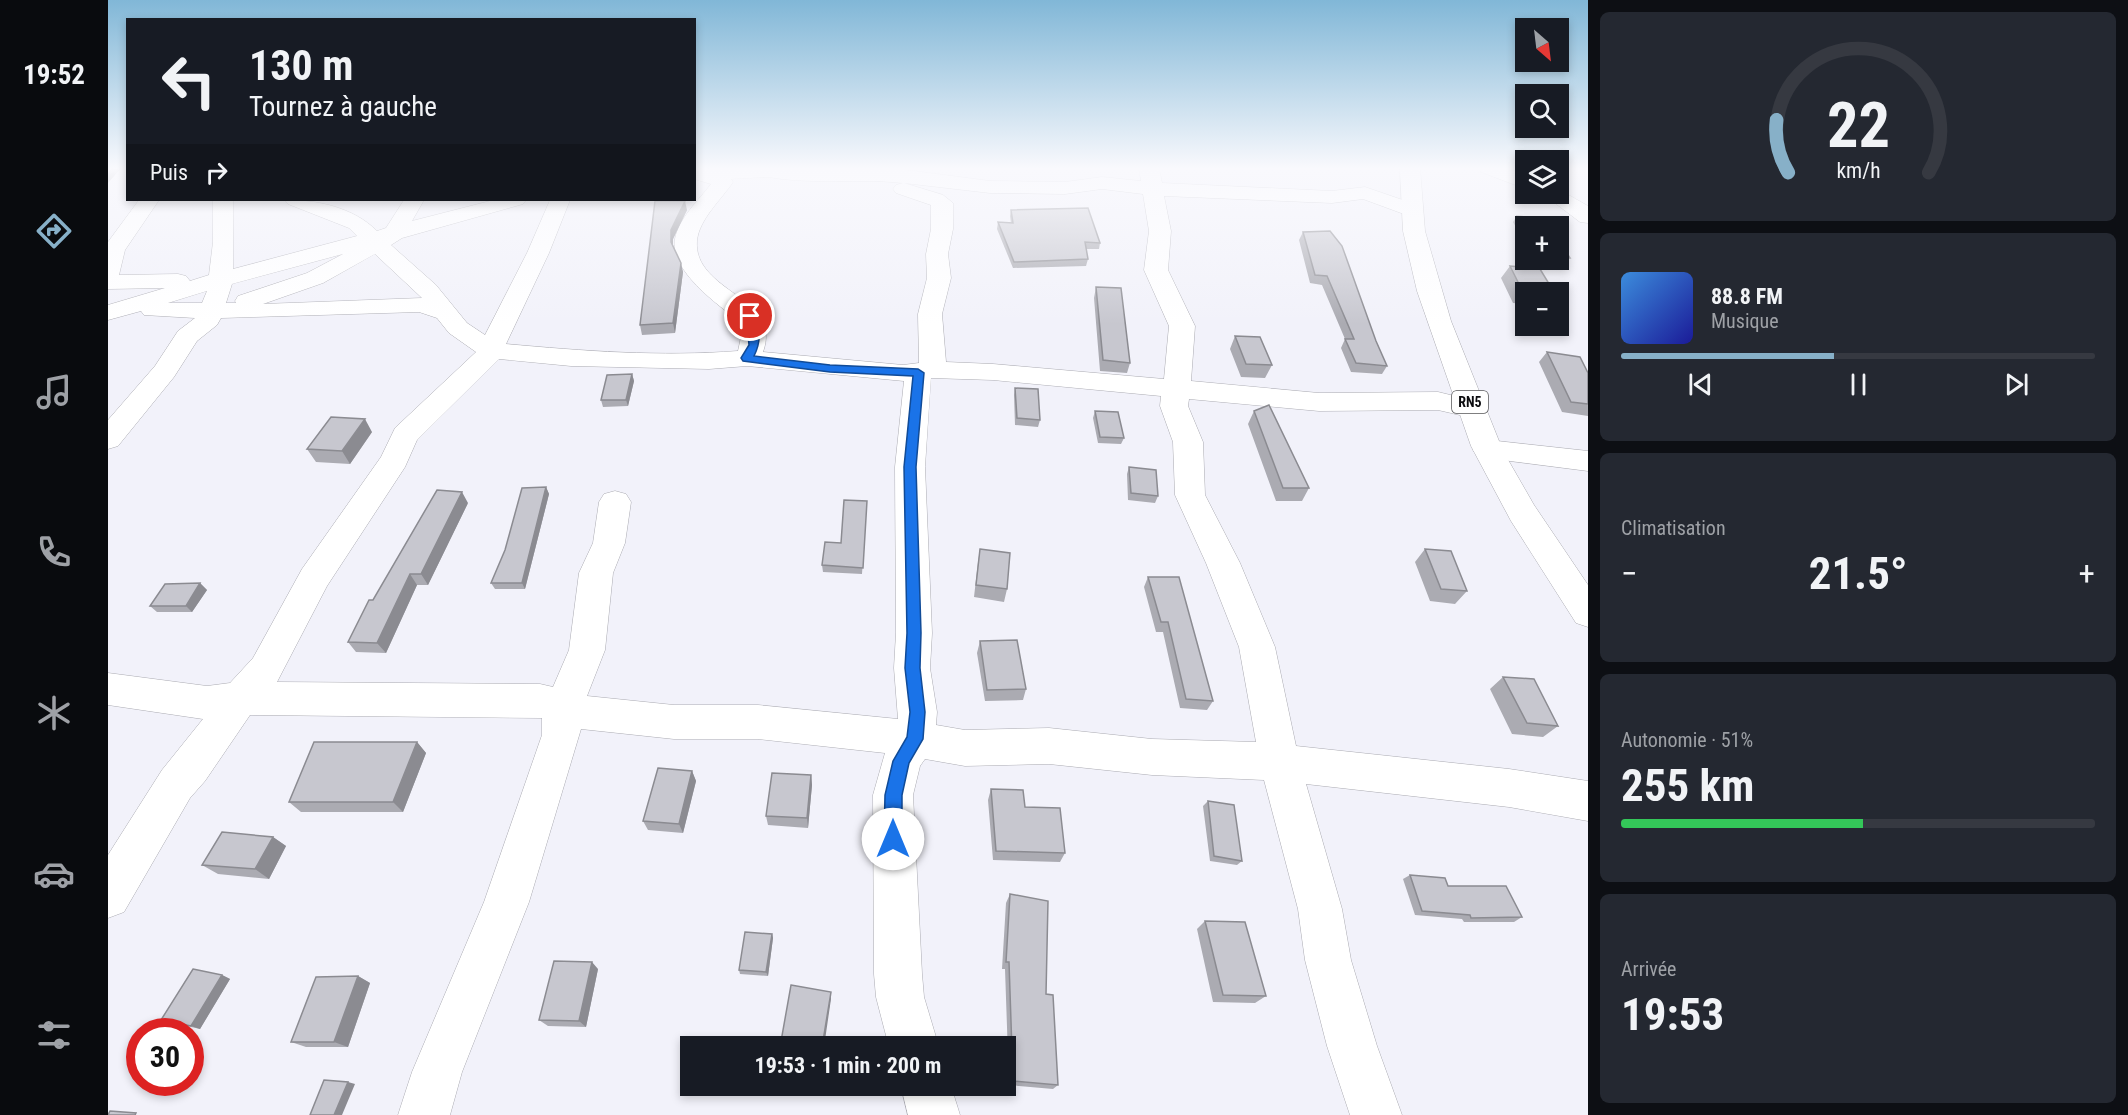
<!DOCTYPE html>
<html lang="fr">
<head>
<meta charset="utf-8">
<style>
	:root { --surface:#171b24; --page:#242831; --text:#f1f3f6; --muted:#9ea1a6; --line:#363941; --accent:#87b0c8 }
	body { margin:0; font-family:"Roboto Condensed",sans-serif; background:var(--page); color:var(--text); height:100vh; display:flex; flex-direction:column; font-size:22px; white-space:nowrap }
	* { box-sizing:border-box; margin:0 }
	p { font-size:20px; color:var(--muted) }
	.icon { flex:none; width:33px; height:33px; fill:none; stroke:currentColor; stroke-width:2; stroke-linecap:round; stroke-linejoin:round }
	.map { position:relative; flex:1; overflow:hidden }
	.details { display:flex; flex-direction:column; gap:12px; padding:12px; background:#0d0f14; width:540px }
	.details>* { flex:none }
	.guide { position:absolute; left:18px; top:18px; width:570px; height:183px; border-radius:0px; box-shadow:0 3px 9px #0003; background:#171b24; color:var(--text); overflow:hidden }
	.needle { width:39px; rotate:152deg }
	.tools { position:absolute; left:1407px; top:18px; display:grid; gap:12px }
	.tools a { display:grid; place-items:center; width:54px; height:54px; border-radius:0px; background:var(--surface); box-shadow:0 3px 9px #0003; font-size:30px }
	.speed { position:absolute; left:18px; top:1018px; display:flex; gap:12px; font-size:30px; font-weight:700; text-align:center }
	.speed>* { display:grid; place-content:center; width:78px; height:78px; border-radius:50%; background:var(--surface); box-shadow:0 3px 9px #0003; line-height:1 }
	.speed .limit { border:9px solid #d22; background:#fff; color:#111 }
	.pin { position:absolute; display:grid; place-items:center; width:51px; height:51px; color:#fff; margin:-26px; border:3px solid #fff; border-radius:50%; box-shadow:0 2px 6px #0007 }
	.me { position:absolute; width:66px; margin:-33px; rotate:0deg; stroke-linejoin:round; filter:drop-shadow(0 0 4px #0008) }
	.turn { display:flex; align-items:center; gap:21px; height:126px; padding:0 24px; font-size:27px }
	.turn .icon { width:78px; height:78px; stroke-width:2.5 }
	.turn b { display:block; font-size:42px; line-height:51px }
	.then { display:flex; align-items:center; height:57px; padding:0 24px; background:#0003; gap:12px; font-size:22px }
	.big { font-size:45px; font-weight:700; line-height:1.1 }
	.details .card { flex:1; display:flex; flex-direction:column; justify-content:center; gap:9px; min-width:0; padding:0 21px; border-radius:9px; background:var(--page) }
	.details .dial { align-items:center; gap:0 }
	.dial svg { height:156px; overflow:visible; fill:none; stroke:var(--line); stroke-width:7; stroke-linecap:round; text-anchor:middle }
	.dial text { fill:var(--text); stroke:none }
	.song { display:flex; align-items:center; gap:18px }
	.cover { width:72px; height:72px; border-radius:9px; background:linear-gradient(135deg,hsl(210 70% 55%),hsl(240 70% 35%)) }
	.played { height:6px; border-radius:3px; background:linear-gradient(90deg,var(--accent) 45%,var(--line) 45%) }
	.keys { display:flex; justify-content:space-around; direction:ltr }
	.heat { display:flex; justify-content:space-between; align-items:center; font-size:33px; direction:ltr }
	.charge { height:9px; border-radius:4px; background:linear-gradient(90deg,#34c759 51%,var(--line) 0) }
	.trip { position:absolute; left:572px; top:1036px; width:336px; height:60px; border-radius:0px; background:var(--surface); box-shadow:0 3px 9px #0003; font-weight:700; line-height:60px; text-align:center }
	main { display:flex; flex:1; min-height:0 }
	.menu { display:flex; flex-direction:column; width:108px; justify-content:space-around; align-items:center; background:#090b0e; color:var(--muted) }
	.menu .icon { width:42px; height:42px }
	.menu .active { color:var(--accent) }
	.menu b { font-size:27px; color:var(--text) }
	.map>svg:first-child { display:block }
</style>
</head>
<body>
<main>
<nav class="menu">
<b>19:52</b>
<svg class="icon active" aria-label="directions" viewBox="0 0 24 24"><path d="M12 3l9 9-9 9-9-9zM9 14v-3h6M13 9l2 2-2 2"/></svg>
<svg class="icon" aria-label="music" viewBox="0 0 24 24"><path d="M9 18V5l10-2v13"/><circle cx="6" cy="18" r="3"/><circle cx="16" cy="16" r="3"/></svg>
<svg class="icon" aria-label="phone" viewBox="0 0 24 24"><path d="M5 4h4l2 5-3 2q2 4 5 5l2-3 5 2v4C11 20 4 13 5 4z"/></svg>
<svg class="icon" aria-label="climate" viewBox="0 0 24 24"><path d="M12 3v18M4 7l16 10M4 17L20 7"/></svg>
<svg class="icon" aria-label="car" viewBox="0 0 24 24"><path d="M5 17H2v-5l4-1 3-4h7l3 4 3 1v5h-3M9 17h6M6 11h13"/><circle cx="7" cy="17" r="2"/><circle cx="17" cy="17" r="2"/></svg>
<svg class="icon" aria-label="filters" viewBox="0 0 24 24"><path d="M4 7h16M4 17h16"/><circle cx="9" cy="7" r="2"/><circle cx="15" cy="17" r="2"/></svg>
</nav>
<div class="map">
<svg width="1480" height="1115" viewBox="0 0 1480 1115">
	<rect width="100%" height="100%" fill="#f2f2fa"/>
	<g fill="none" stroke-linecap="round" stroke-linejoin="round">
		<g stroke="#ababb2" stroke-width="1">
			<path id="minor" d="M680,168H783L882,181L957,182L994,177L1033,181L1031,168H1051L1054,183L1224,191L1257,187L1312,206L1315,211L1312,216L1304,217L1255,199L1224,203L1056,196L1063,231L1060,270L1087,326L1083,381L1211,393L1330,392L1375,403L1379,409L1375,415L1365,418L1330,410L1211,411L1081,399L1080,406L1095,442L1097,495L1132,563L1167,647L1188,746L1401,769L1480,781V821L1401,807L1198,784L1234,909L1243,960L1269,1046L1294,1115H1242L1219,1046L1197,960L1190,909L1156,780L1044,775L941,764L857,766L817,759L812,766L805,795L814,974L816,997L831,1047H781L768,997L766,974L765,795L777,753L650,739H566L473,729L421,902L354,1072L342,1115H290L304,1072L376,902L434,735V718L142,715L97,781L82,798L16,912L0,918V855L54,770L95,719L0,705V673L99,686L122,683L145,658L194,569L273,457L287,428L368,352L341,333L329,318L311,312L113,318L109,325L89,341L66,377L10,446L0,449V420L47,366L70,331L87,318L36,315L33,311L0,320V305L57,288L0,289V242L31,200H51L17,250L11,275L70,274L78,276L82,281L101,275L105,242V200H125V269L249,236L241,228L180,204L177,200C209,200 245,207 269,231L278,228L296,200H316L304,221L386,200H418L415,204L294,238L283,245L328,285L359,323L377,335L419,253L442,200H462L441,253L398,344C475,351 553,357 630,351L633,337L631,321C610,305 561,270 567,239C571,218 591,200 603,184L586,179V169ZM660,177C705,185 750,178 795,183L788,185L785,189L788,193L823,205V229L818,254L819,278L810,314L811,363L795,365L655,352C675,297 585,292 589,241C591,219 614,199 625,182L623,179ZM796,183L882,193L957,194L994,189L1035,194L1041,231L1036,270L1061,326L1056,379L885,364L838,362L834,314L843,278L840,254L845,229V203L835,195ZM235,254L199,273L130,296L127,301L128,303H118L124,284ZM267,254L314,298L155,304L215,283ZM99,291L94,303H60ZM391,359L463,366L601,369L639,366L796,381L787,467L788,633L786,668L790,719L650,705H566L479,696L497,650L505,573L517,543L523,502L518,494L507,491L496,494L491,502L485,543L471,573L461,650L445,687L432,684L169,682L219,586L297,467L309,440ZM823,378L885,380L1053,396L1052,406L1065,442L1067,495L1098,563L1131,647L1148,742L1044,739L941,728L857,730L828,725L829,712L822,668L824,633L817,467Z
				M1370,168H1399L1418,176V189L1373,172Z
				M1450,189L1480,206V223L1472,222L1435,194H1450Z
				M1380,440L1480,451V471L1370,457L1365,450L1370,443Z
				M793,1086H843L852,1115H800Z"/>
		</g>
		<g stroke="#ababb2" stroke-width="1">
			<path id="highway" d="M1292,168H1312L1317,231L1343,321L1395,451L1426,505L1480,585V627L1468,623L1403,521L1363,446L1309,291L1295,231Z"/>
		</g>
		<use href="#minor" fill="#fff" fill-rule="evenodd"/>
		<use href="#highway" fill="#fff" fill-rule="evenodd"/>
	</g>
	<path fill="#ababb2" d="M547,201L579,210L565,239V245L575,272L567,333L534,335L532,325Z
		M903,210L992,243L991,249H978L980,259L978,266L905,268L889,229L890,222L903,223L902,216Z
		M1409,216L1418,226V245L1405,222Z
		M1195,232L1268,341L1279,366L1274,374L1243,372L1233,348L1237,339L1214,285L1202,283L1191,240Z
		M1450,239L1462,258L1457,264L1427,261L1426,260H1450Z
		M1402,266L1446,292H1418V304L1405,303L1393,278Z
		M988,287L1022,363L1019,373L992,371L986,298Z
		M1127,336L1164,365L1157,378L1133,377L1122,349Z
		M1439,352L1480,373V416L1454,412L1431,362Z
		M524,374L526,381L520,406L495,407L493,400Z
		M907,388L932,420L930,427L907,425L906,395Z
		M987,411L1016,438L1013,444L990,443L985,418Z
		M1146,411L1201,488L1194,501H1168L1140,424Z
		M264,432L242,464L208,462L199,449Z
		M1021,467L1050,496L1047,503L1020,500L1019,474Z
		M438,487L441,494L417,589H387L383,583Z
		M759,501L754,574L715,572L714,565L733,543Z
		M360,503L320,585H309L278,653L248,652L240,642L265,600Z
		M872,549L899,589L896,602L866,597L870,562Z
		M1317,549L1359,591L1347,604L1322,601L1307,562Z
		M1040,577L1105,701L1099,710L1072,708L1055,632H1048L1036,587Z
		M92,583L99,590L84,612H49L42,606Z
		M872,641L918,689L915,700L877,701L869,653Z
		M1395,677L1450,726L1435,737L1404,734L1382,689Z
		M309,742L318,753L295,812H193L181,802Z
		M584,771L588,781L575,833L540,830L535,821Z
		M703,775L704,785L700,828L660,825L658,816Z
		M883,789L917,807L957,853L952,862L885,860L880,800Z
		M1100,801L1134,861L1129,865L1102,861L1095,806Z
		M165,837L178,846L161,879L110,874L94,865Z
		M1302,875L1340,886L1414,917L1406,922H1356L1354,919L1307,915L1295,879Z
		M902,894L938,994L950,1085L945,1089L901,1085L897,969H894L898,903Z
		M1097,921L1158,996L1147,1003L1105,1002L1089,929Z
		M664,934L665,938L660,976L632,974L631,970Z
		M490,969L478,1027L440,1026L431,1020Z
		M114,975L122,979L92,1029L53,1020Z
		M250,976L262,983L240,1047H198L183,1042Z"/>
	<path fill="#8b8b91" d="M4,168H13L0,183V173Z
		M577,201L579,210L565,239V252L563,242V230Z
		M573,263L575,272L567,333L565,323Z
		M524,374L526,381L520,406L518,400Z
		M257,419L264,432L242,464L234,451Z
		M438,487L441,494L417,589L414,583Z
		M354,492L360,503L320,585L313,574Z
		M302,574L309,585L278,653L269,643Z
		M92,583L99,590L84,612L78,606Z
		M309,742L318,753L295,812L285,802Z
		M584,771L588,781L575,833L571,824Z
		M703,775L704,785L700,828L699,818Z
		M165,837L178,846L161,879L147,869Z
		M664,934L665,938L660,976L658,972Z
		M484,962L490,969L478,1027L471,1021Z
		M114,975L122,979L92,1029L83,1026Z
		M250,976L262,983L240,1047L226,1042Z
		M723,992V999L716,1047H714Z
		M240,1082L247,1084L234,1115H226Z"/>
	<path fill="#c7c7cf" stroke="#8b8b91" stroke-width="1.5" d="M547,201H577L563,230V242L573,263L565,323L532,325Z
		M980,208L992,243L977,242L980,259L906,262L890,222L905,223L903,210Z
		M1409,216L1438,219L1443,226H1418V231Z
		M1222,231L1234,246L1268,341L1279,366L1248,363L1237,339H1246L1219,276L1207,275L1195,232Z
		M1450,239L1462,258L1450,257Z
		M1402,266L1432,269L1446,292L1414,290Z
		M988,287L1013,288L1022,363L995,360Z
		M1127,336L1152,337L1164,365L1138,364Z
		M1439,352L1472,357L1480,373V404L1463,402Z
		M524,374L518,400H493L499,375Z
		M907,388L930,389L932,420L909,418Z
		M1161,405L1201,488H1175L1146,411Z
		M987,411L1010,412L1016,438L992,437Z
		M223,417L257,419L234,451L199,449Z
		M1021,467L1048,470L1050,496L1023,493Z
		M438,487L414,583H383L397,550L414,488Z
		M329,490L354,492L313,574H302L269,643L240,642L261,600H265Z
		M736,500L759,501L755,568L714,565L717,542L733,543Z
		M872,549L902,553L899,589L868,585Z
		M1317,549L1343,551L1359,591L1333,589Z
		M1040,577H1071L1105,701L1078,699L1060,622H1053Z
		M92,583L78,606H42L57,584Z
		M909,640L918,689L879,690L872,641Z
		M1395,677L1426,679L1450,726L1419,723Z
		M206,742H309L285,802H181Z
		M550,768L584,771L571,824L535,821Z
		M664,773L703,775L699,818L658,816Z
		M883,789L915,790L917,807L952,808L957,853L888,851Z
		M1100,801L1126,805L1134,861L1106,856Z
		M114,832L165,837L147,869L94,865Z
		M1302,875L1337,878L1340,886H1398L1414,917L1363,918L1362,915L1314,911Z
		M902,894L940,901L938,994L945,995L950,1085L905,1081L901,962H898Z
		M1097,921L1137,922L1158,996L1115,995Z
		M637,932L664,934L658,972L631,970Z
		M446,961L484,962L471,1021L431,1020Z
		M85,969L114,975L83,1026L53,1020Z
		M250,976L226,1042H183L208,977Z
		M683,985L723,992L714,1047H672Z
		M216,1080L240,1082L226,1115H202Z
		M2,1111L28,1113L27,1115H0Z"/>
	<linearGradient id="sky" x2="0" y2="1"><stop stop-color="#81b7d7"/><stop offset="0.52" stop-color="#f9f9fd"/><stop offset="1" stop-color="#f9f9fd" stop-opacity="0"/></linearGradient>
	<rect width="1480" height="324" fill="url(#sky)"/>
	<path fill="#1a73e8" stroke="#114b97" stroke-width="1.5" d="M638,314H645C653,328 653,342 646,356L722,365L810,369L816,373L808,467L813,633L812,668L817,712L815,739L801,763L794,795V839L791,845L785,847L779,845L776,839L777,795L785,761L799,737L802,712L797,668L799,633L796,467L805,376L722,372L635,361L633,358L641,345Z"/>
	<g text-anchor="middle" stroke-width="5" stroke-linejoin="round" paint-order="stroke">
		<rect fill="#fff" stroke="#555557" stroke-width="1.5" x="1344" y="391" width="36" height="22" rx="4.5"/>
		<g font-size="14" font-weight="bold" fill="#0c0c0f">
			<text x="1362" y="407">RN5</text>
		</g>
	</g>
</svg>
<div class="tools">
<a><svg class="needle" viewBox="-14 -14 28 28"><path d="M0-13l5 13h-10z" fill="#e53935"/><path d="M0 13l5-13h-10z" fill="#9ea1a6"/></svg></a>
<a><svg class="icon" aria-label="search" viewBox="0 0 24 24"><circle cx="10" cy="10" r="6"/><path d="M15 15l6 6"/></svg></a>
<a><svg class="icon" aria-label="layers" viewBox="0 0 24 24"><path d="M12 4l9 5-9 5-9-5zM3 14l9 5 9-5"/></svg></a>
<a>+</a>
<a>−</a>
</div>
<div class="speed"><div class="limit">30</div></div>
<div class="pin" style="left:642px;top:316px;background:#d93025"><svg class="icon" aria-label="arrive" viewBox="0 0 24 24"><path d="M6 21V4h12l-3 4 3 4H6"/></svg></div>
<svg class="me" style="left:785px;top:839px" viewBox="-20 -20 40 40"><circle r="19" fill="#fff"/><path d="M0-13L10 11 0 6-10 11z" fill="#1a73e8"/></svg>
<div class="trip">19:53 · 1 min · 200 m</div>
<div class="guide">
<div class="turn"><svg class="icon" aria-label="left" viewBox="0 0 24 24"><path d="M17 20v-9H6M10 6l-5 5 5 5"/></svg><div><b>130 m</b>Tournez à gauche</div></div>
<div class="then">Puis<svg class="icon" aria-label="right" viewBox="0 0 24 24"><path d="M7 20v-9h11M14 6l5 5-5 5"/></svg></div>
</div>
</div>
<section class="details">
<div class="card dial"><svg viewBox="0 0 100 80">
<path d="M14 69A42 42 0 1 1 86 69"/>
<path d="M14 69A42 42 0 0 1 8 42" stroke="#87b0c8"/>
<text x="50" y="56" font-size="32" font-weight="700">22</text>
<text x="50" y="72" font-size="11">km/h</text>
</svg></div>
<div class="card">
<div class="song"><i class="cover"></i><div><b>88.8 FM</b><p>Musique</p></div></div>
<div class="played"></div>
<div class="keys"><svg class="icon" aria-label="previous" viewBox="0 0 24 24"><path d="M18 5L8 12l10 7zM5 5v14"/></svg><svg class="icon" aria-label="pause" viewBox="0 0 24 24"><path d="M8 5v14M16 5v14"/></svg><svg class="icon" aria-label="next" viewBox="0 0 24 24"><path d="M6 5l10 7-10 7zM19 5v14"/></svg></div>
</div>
<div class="card"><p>Climatisation</p>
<div class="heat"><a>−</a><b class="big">21.5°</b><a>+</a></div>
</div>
<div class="card"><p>Autonomie · 51%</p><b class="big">255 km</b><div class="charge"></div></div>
<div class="card"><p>Arrivée</p><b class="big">19:53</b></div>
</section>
</main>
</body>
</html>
